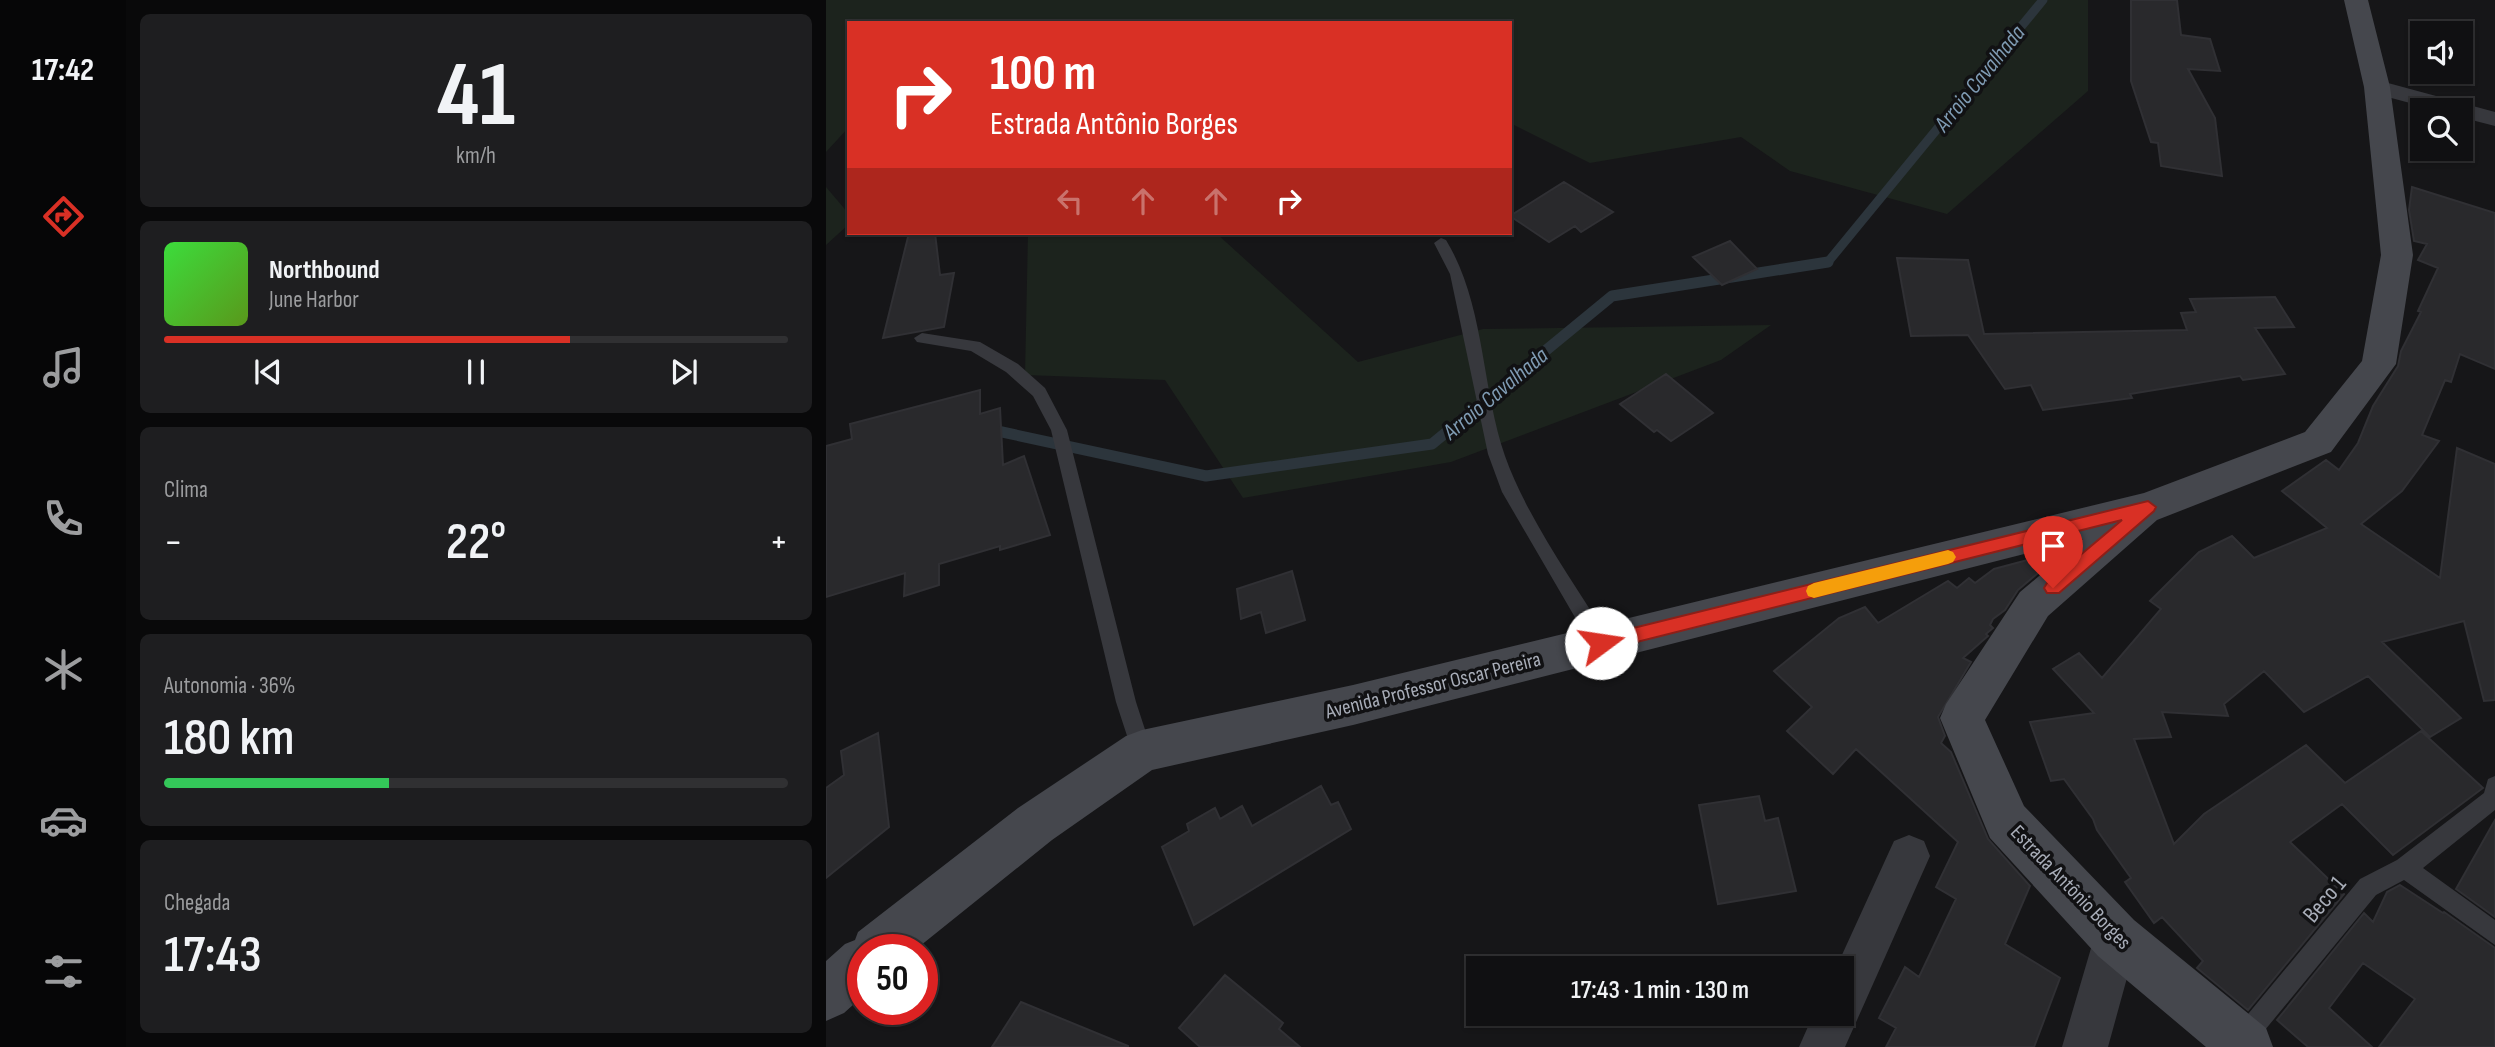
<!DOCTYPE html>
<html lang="pt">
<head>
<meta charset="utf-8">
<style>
	:root { --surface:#101012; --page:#1e1e20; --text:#f1f3f6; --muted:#9c9d9f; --line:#303032; --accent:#d93025 }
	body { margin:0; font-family:"Sofia Sans Condensed",sans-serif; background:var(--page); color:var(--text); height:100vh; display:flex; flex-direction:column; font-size:26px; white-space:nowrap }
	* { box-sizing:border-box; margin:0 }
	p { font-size:23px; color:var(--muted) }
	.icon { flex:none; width:38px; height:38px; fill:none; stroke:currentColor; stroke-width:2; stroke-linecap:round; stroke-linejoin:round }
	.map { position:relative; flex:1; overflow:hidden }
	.details { display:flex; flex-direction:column; gap:14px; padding:14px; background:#09090a; width:700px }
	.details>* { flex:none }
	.banner { position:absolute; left:21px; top:21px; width:665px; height:214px; border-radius:0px; box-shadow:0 2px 5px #0004,0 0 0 2px var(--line); background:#d93025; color:#fff; overflow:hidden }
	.tools { position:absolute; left:1584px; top:21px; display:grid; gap:14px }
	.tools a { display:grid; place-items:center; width:63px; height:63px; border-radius:0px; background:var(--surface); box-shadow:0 2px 5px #0004,0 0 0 2px var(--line); font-size:35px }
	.speed { position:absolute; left:21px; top:934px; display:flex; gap:14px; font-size:35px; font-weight:700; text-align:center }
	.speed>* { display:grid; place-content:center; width:91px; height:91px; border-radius:50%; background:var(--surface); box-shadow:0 2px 5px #0004,0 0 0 2px var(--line); line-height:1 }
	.speed .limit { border:10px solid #d22; background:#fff; color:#111 }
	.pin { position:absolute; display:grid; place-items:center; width:60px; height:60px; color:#fff; margin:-72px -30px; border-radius:50% 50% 50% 0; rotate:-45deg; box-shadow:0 0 7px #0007 }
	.pin .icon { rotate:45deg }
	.me { position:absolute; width:77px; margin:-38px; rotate:76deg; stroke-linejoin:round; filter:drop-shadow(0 0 5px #0008) }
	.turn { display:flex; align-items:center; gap:24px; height:147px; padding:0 28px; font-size:32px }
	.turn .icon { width:91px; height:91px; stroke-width:2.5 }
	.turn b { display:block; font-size:49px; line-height:60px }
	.lanes { display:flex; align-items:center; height:66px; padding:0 28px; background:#0003; justify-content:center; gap:35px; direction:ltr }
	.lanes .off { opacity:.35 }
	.big { font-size:52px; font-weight:600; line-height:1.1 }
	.details .tile { flex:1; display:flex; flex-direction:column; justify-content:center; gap:10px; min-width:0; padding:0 24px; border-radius:10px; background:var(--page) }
	.details .dial { align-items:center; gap:0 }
	.dial b { font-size:91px; line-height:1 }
	.song { display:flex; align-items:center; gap:21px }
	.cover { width:84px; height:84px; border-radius:10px; background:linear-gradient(135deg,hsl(120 70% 55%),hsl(90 70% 35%)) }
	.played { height:7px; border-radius:4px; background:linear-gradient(90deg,var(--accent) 65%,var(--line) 65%) }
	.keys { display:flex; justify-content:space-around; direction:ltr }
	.heat { display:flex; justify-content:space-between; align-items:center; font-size:38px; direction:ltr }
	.charge { height:10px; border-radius:5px; background:linear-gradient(90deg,#34c759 36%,var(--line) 0) }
	.trip { position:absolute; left:640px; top:956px; width:388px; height:70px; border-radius:0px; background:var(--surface); box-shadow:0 2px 5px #0004,0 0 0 2px var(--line); font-weight:600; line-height:70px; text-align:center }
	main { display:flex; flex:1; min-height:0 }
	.tabs { display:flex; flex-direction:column; width:126px; justify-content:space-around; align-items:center; background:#060607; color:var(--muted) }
	.tabs .icon { width:49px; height:49px }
	.tabs .active { color:var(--accent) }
	.tabs b { font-size:32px; color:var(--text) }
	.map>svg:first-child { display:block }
</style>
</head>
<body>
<main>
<nav class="tabs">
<b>17:42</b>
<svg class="icon active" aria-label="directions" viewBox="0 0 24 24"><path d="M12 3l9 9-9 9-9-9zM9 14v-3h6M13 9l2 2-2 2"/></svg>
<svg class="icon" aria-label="music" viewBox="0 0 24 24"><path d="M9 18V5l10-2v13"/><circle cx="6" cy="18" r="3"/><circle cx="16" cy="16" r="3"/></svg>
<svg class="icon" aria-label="phone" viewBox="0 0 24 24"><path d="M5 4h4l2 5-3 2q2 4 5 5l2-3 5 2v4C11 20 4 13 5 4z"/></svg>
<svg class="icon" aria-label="climate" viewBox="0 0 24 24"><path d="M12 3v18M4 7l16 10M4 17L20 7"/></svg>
<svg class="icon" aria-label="car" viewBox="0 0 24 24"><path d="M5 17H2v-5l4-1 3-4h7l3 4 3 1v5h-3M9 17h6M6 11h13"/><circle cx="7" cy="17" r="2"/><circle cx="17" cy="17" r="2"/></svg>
<svg class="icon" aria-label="filters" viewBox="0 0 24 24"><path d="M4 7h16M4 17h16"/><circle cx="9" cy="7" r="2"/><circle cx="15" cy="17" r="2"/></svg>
</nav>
<section class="details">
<div class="tile dial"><b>41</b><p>km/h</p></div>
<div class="tile">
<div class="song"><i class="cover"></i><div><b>Northbound</b><p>June Harbor</p></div></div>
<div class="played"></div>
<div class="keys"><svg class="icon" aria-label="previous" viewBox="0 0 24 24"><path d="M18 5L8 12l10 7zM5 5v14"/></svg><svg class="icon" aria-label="pause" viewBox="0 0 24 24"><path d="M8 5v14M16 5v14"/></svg><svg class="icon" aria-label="next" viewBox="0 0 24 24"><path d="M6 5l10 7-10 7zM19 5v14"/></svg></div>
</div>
<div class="tile"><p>Clima</p>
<div class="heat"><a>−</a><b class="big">22°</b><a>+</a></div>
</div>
<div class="tile"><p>Autonomia · 36%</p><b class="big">180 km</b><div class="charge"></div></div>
<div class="tile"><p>Chegada</p><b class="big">17:43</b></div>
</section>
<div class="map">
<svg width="1669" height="1047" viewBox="0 0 1669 1047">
	<rect width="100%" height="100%" fill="#161618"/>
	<path fill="#1c231d" d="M0,0H1262V91L1121,214L964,171L915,137L764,163L684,123V23H23V127L0,152Z
		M0,187L23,214V224L0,245Z
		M202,233H390L532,362L657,329L945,325L895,360L625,462L417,498L339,380L199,375Z"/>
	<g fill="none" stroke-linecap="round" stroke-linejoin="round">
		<path stroke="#2c353c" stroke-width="9" d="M992,264L1002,262L1217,0"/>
		<path stroke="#2c353c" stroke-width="11" d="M162,429L380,476L606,444L786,296L1002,262"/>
	</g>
	<path fill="#29292c" stroke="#303034" stroke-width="2" d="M1305,0H1351L1355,35L1384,39L1394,71L1362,69L1389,118L1396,176L1335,166L1332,143L1325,142L1305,81Z
		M738,182L787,212L755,232L749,226L723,242L684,216Z
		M1586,187L1669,213V369L1634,354L1625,382L1619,380L1596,435L1613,441L1576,491L1535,524L1614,578L1631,448L1669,464V700L1658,701L1638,621L1556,642L1635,718L1604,737L1542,676L1478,712L1438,671L1398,704L1402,716L1336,712L1345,737L1308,739L1348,844L1378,814L1480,745L1519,783L1595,731L1657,788L1567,855L1516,804L1464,842L1518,894L1422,1010L1371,968L1377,961L1336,917L1328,923L1299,882L1305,878L1271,830L1267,819L1238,779L1225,781L1204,722L1268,713L1227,669L1253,653L1276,678L1335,609L1324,601L1373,552L1406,536L1428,558L1501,528L1456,491L1500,460L1513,470L1532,443L1547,406L1572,366L1575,351L1595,312L1592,311L1612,268L1592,260L1601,244L1588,241L1583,210Z
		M83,233H109L114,275L128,273L118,327L57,338Z
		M904,241L931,269L896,285L867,257Z
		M1071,258L1142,260L1158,334L1361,330L1355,313L1370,312L1364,299L1449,297L1468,327L1429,328L1459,374L1417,380L1414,376L1304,394L1306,398L1217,410L1205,385L1179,389L1142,335L1085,336Z
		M840,374L887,413L845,441L831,430L828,432L794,404Z
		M154,390V414L174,408L177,465L198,456L224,535L174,550V546L113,564V585L78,596L79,573L0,597V446L26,439L24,424Z
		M1239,550L1192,590L1179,610L1167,619L1164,625L1167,628L1160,634L1162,636L1137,658L1145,662L1112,717L1119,736L1115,743L1125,752L1162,839L1204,886L1179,944L1234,978L1208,1047H1060L1070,1028L1053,1018L1079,967L1093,977L1130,899L1110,887L1132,842L1030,749L1007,774L961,731L986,707L948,671L1013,618L1039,607L1052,623L1122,581L1131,588L1143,578L1149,583L1168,569Z
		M466,571L479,620L440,633L435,612L415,619L411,589Z
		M52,733L63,827L0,878V788L18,775L15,751Z
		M495,786L505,805L512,802L525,829L368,925L336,847L363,831L361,824L389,808L394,819L416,806L426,826Z
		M933,796L939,821L952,818L970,891L892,904L873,805Z
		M1669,820V917L1630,889Z
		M1574,885L1617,913L1618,912L1669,948V1047H1553L1589,999L1537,963L1503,1008L1546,1047H1482L1451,1020L1538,913L1547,922L1561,892Z
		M399,975L457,1023L453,1029L474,1047H374L353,1028Z
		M195,1002L302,1046V1047H166Z"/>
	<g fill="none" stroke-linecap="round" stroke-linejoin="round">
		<path fill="#37383d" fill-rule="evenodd" d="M615,238L620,240C659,304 655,386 679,456C700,516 748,583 782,638L785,644L782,650L775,652L768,650L676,492L662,454L624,274L608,243Z
			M96,333L154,342L192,364L219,388L241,430L310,702L326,751L323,758L316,761L309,758L306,751L290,702L225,430L207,396L180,372L145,351L91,342L88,338Z
			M1669,776V810L1597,868L1669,920V945L1578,880L1550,895L1425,1047H1407L1404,1039L1408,1031L1534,879L1571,860L1658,793L1662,779Z"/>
		<path fill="#37383d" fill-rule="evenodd" d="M1551,80L1669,112V126L1634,117V110H1610L1543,92L1540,87L1543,82Z
			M1083,835L1098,841L1104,856L1019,1047H973L988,1013H1017V968H1010L1068,841Z
			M1290,916L1305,923L1312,938L1282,1047H1236L1268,938L1275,923Z"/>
		<path fill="#45474d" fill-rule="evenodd" d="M1518,0H1542L1564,87L1587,255L1570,364L1505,452L1331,520L1222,616L1159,720L1198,806L1308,920L1440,1028L1447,1047H1380L1272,956L1164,838L1114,718L1120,704L1194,592L1257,539L527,725L326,770L226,840L89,950H37V996L18,1013L0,1021V961L19,944L29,940L32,932L192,808L300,736L316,730L527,685L1318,493L1479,432L1536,361L1555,255L1538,87Z"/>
	</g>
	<path fill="#d93025" stroke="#8d1f18" stroke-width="2" d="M1322,501L1330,507L1328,511L1233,593H1221L1218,588L1221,583L1296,520L775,651L769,649L767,643L769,638L775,636Z"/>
	<path fill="#f59e0b" d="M1122,550L1127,552L1130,557L1127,562L1122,564L988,598L982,596L980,591L982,586L988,583Z"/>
	<g text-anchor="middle" stroke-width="7" stroke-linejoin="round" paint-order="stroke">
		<g font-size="21" fill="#a8adb8" stroke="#111113">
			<text transform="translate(607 685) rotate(-14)" y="7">Avenida Professor Oscar Pereira</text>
			<text transform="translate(1245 887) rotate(46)" y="7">Estrada Antônio Borges</text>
		</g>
		<g font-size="23" font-style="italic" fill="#7f9bb3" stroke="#111113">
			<text transform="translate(1153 78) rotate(-51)" y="8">Arroio Cavalhada</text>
			<text transform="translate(669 393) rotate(-40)" y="8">Arroio Cavalhada</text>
		</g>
		<g font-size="24" fill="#a8adb8" stroke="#111113">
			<text transform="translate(1498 899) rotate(-50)" y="8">Beco 1</text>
		</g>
	</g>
</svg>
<div class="tools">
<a><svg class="icon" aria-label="sound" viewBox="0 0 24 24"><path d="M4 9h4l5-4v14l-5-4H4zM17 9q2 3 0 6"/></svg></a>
<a><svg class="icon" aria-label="search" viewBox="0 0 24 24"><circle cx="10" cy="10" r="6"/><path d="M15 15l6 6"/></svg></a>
</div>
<div class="speed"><div class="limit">50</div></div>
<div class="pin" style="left:1227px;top:588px;background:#d93025"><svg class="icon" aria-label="arrive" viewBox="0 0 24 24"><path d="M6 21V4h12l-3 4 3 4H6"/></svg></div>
<svg class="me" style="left:775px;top:643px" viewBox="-20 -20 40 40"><circle r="19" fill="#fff"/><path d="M0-13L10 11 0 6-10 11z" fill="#d93025"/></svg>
<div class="trip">17:43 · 1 min · 130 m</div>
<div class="banner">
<div class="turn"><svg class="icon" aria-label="right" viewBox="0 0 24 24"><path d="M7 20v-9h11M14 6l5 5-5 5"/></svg><div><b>100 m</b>Estrada Antônio Borges</div></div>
<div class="lanes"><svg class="icon off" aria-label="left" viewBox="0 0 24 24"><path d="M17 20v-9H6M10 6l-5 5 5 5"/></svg><svg class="icon off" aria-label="ahead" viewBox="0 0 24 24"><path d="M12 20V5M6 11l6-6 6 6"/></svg><svg class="icon off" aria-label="ahead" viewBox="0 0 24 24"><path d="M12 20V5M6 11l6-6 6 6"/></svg><svg class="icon" aria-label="right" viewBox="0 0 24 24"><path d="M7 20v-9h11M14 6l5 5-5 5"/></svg></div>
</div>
</div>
</main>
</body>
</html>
